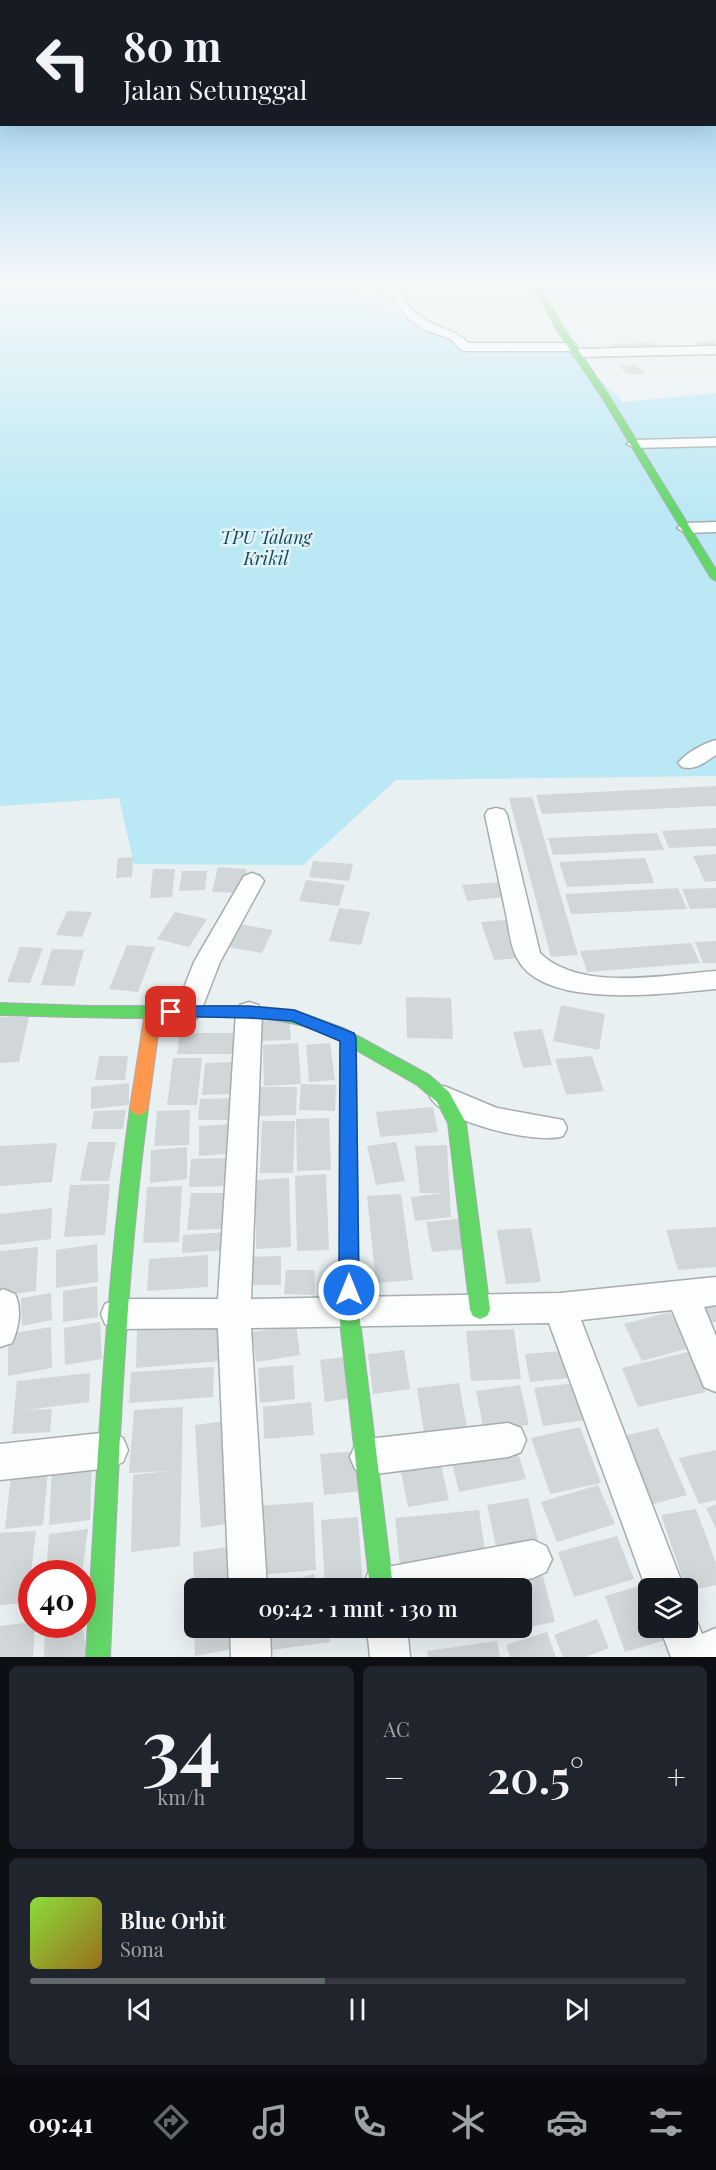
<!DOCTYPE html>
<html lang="id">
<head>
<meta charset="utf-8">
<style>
	:root { --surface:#171b24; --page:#20242c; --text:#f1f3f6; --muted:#9ea1a6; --line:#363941; --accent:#61686a }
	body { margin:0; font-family:"Playfair Display",serif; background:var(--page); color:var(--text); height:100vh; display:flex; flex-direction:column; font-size:22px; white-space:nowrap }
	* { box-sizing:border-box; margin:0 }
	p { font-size:20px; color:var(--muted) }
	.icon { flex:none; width:33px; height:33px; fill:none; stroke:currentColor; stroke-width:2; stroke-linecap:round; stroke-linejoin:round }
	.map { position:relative; height:1657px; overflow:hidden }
	.side { display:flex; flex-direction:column; gap:9px; padding:9px; background:#0d0f14; flex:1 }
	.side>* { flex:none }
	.banner { position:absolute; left:0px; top:0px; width:717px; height:126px; box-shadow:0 6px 24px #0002; background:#171b24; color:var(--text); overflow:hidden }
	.buttons { position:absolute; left:638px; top:1578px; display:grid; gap:12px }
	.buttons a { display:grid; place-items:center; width:60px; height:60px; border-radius:9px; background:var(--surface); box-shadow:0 6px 24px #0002; font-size:30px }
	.speed { position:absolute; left:18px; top:1560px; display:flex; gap:12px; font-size:30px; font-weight:700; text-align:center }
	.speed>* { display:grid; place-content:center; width:78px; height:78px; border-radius:50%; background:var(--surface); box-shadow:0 6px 24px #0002; line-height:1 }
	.speed .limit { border:9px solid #d22; background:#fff; color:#111 }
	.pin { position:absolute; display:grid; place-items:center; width:51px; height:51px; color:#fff; margin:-26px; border-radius:12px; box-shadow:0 3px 9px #0006 }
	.me { position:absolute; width:66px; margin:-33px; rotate:0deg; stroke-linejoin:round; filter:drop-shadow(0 0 4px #0008) }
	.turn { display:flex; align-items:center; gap:21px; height:126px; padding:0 24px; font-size:27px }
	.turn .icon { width:78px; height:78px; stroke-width:2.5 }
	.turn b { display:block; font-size:42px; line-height:51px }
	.big { font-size:45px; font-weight:600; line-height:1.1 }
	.side .widget { flex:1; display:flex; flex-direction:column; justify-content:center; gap:9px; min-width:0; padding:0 21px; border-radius:9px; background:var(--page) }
	.side .dial { align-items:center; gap:0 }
	.dial b { font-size:78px; line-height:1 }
	.song { display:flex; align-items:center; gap:18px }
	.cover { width:72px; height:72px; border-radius:9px; background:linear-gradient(135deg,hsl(90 70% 55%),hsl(40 70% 35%)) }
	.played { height:6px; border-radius:3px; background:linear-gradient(90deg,var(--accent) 45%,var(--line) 45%) }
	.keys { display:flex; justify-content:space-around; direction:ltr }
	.heat { display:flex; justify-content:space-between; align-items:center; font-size:33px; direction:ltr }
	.side .tiles { flex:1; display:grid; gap:9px; grid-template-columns:1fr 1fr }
	.widget:last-child { grid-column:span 2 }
	.trip { position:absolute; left:184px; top:1578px; width:348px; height:60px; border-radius:9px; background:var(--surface); box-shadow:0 6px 24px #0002; font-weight:600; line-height:60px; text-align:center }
	.menu { display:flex; height:96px; justify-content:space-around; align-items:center; background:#090b0e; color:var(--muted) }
	.menu .icon { width:42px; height:42px }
	.menu .active { color:var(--accent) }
	.menu b { font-size:27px; color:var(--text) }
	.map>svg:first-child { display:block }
</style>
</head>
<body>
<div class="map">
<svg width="716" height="1657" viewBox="0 0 716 1657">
	<rect width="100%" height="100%" fill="#e8f0f2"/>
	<path fill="#bae8f4" d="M0,283H375L353,293L467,345L571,351L623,402L716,393V776L396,780L303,865L134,864L119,798L0,806Z
		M541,283H716V305H556Z"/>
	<path fill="#d1d7d8" d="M714,341L716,346L700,347L695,342Z
		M653,342L657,347L636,348L632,343Z
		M630,343L633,347L613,348L610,344Z
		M635,364L646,373L629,375L618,366Z
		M716,786V806L542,814L536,795Z
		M532,797L578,955L551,957L509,798Z
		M716,828V846L669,848L662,831Z
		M657,833L664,850L553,855L548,838Z
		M716,854V881L705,882L693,856Z
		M133,857L132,877L116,878L118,858Z
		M645,858L654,883L567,887L559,862Z
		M313,861L353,864L349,881L309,877Z
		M218,867L247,869L241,893L212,892Z
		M153,869H175L172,897L150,898Z
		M182,871H207L205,890L179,891Z
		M306,880L345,885L339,906L299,901Z
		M500,882L505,897L467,901L462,885Z
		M678,888L687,909L571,914L565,894Z
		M716,888V908L690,909L682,889Z
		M339,908L370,912L361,945L329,941Z
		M67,911L92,912L82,937L56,935Z
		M175,912L207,919L189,947L157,939Z
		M506,920L520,958L494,960L481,922Z
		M239,924L273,930L262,953L227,947Z
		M716,941V963H703L695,942Z
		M691,943L700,963L587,972L580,951Z
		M127,945L155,947L138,992L109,989Z
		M20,947L43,948L30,983L7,982Z
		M52,949L84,950L74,986L41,985Z
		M406,997L451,998L453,1039L407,1038Z
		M561,1005L605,1014L599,1050L553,1041Z
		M0,1017H29L19,1062L0,1063Z
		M289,1019L291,1040L261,1041V1021Z
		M542,1029L552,1065L523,1068L513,1032Z
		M180,1033H237L235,1054H177Z
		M298,1043L301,1084L264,1086L263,1045Z
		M330,1043L335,1080L309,1082L306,1045Z
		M99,1056H128L125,1080H95Z
		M592,1056L604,1091L566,1095L555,1059Z
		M173,1058H202L197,1105H167Z
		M234,1062L232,1094L202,1095L205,1063Z
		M129,1083V1105L91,1109V1087Z
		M301,1084L336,1085L335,1111L299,1110Z
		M258,1087H297L296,1115L257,1116Z
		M236,1098L235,1120H198L200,1099Z
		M433,1107L438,1132L380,1137L376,1112Z
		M126,1110L123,1129H91L94,1111Z
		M190,1110L189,1145L154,1146L157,1111Z
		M329,1118L331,1170L297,1171L296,1119Z
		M262,1121H295L293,1173H260Z
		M234,1124V1153L199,1156V1126Z
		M88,1142H116L109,1181H80Z
		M396,1142L405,1181L376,1185L367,1146Z
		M57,1143L52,1182L0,1186V1146Z
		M447,1145L451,1217L415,1221L411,1197L444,1193H420L415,1146Z
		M187,1147V1179L150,1183L151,1150Z
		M234,1158L233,1186L189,1187L191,1159Z
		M326,1174L329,1250L297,1251L295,1176Z
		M289,1178L291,1247L256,1249V1180Z
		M110,1184L105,1235L64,1237L70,1185Z
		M182,1186L179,1242L143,1243L147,1187Z
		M191,1193H226L223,1229L187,1230Z
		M401,1194L413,1280L376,1283L367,1196Z
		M52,1208L51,1239L0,1245V1214Z
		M458,1219L464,1249L432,1252L426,1222Z
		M716,1227V1267L678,1270L666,1230Z
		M531,1228L541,1282L506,1284L497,1230Z
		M227,1232V1250L182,1253L183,1235Z
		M97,1244L98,1282L56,1288V1250Z
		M38,1247L36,1291L0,1296V1251Z
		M208,1255V1287L147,1291L149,1259Z
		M281,1256V1285H249L250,1257Z
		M286,1270H315L314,1295L284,1294Z
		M97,1286L98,1317L63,1322V1291Z
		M51,1293L52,1320L22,1326L21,1298Z
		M716,1298V1322L704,1323L696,1300Z
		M670,1312L689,1348L642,1361L624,1324Z
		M232,1320L233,1360L136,1368L137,1328Z
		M100,1322L102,1359L65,1365L64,1328Z
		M296,1325L300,1355L256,1362L252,1332Z
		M51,1327L52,1368L8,1376V1334Z
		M514,1329L521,1379L471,1381L466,1331Z
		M404,1350L410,1389L373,1394L368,1354Z
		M563,1351L570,1378L530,1382L525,1354Z
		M688,1352L706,1392L638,1407L622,1368Z
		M352,1356L358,1397L325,1402L320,1360Z
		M293,1365L295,1399L260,1403L258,1368Z
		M214,1367L213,1397L129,1403L131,1372Z
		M90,1373L89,1402L25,1410L52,1409L50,1432L12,1434L17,1381Z
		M459,1383L467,1428L424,1433L417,1388Z
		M576,1383L586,1420L543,1426L534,1388Z
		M520,1385L529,1425L484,1430L476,1391Z
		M311,1402L314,1435L264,1439L263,1407Z
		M183,1407L180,1546L131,1552L133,1475L168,1471L129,1473L134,1410Z
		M225,1421L233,1523L201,1528L195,1425Z
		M580,1427L601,1483L550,1494L531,1438Z
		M658,1428L687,1495L650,1505L622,1436Z
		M516,1446L526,1479L459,1492L451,1459Z
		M716,1450V1500L699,1504L679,1458Z
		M359,1451L363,1491L324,1495L320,1454Z
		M439,1456L449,1500L408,1507L399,1463Z
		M92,1463L90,1520L49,1525L52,1468Z
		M48,1471L43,1525L5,1529L11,1475Z
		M598,1485L615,1524L557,1542L541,1502Z
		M528,1498L538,1540L496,1546L487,1505Z
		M313,1502L316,1570L259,1575L257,1506Z
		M716,1504V1529L706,1508Z
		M696,1509L716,1563V1585L687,1591L661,1515Z
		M479,1510L486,1557L400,1565L395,1518Z
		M358,1517L363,1588H325L321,1520Z
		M88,1529L82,1574H46L49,1534Z
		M36,1531L27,1603L0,1605V1533Z
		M617,1536L634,1579L574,1597L558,1552Z
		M235,1546L237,1588H194L193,1552Z
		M542,1573L555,1622L522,1628V1588H495L494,1582Z
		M314,1574L317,1588H267Z
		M657,1581L660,1588H648V1628H676L679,1636L625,1652L605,1596Z
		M597,1619L609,1648L585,1657H563L554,1635Z
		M32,1622V1624H35L33,1657H0V1626Z
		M45,1624H82L88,1657H44Z
		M194,1628H235L237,1648L195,1656Z
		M270,1628H328L330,1642L272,1650Z
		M415,1628H478V1629L416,1636Z
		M547,1632L556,1657H510L506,1645Z
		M497,1641L500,1657H428L427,1651Z"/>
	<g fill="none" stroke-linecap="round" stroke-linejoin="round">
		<g stroke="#a7adae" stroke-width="3">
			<path id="street" d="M372,283C376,283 382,283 386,284C401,290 407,307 420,316C436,329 454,328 468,343H572L576,344V349L716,346V354L577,357L573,356V351H465L461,350L451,339L425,330L410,320L392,298Z
				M716,438V446L634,448L627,444L634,440Z
				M716,522V532L685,533L677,528L685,523Z
				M716,740V755C705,762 695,771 682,767L678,763C686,753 704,743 716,740Z
				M496,808L504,810L507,815L540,953C580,992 664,975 716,971V989C668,993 543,1011 517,958C510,945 509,928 506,914C499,881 492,848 485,815L488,810Z
				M252,873L260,876L264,881L220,962L201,1011L197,1018L188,1021L179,1018L175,1011L194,962L244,876Z
				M249,1002L258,1005L262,1012L251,1299L560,1293L716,1277V1305L704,1307L716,1336V1392L704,1387L672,1310L581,1320L684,1588H648V1594L549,1323L251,1328L267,1588H229L218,1328L117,1329L105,1324L101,1314L105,1304L117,1299H218L236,1012L240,1005Z
				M444,1086L497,1108L563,1120L567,1128L563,1136C537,1145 443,1122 430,1097L434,1089Z
				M3,1289L15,1294C22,1309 19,1327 12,1343L0,1347V1291Z
				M508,1423L521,1428L526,1440L521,1452L508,1457L368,1475L355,1469L350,1457L355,1445L368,1439Z
				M110,1432L123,1438L128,1450L123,1462L110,1468L0,1480V1444Z
				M533,1540L546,1546L552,1559L546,1572L533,1578L477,1588L363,1587L368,1573L382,1568Z
				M687,1611L694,1614L702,1634L716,1628V1657H671L660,1628H687Z
				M230,1628H270L271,1657H231Z
				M367,1628H407L410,1657H370Z"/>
		</g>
		<g stroke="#a7adae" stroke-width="2">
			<path id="fast" d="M532,283H538L565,330L611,399L716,570V581L711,578L603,399L557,330Z
				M0,1003L88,1006H249L294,1010L343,1028L429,1075L449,1092L466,1123L490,1310L487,1316L480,1319L473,1316L470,1310L448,1123L437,1102L417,1085L356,1050L359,1313L393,1588H370L339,1313L340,1041C281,1008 207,1018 142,1018C95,1018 47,1016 0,1015Z
				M139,1101L145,1103L148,1108C124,1290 118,1474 110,1657H86C97,1473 105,1290 130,1108L133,1103Z"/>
		</g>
		<g stroke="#a7adae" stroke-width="2">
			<path id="slow" d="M153,1006L159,1008L161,1012L148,1108L145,1113L139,1115L133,1113L130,1108L145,1012L147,1008Z"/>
		</g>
		<use href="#street" fill="#fcfdfd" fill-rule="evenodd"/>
		<use href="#fast" fill="#63d668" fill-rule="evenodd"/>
		<use href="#slow" fill="#ff974d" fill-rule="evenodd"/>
	</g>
	<linearGradient id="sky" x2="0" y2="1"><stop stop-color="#7cc4ec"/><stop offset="0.55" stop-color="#f5f8f9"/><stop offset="1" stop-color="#f5f8f9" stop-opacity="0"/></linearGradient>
	<rect width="716" height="515" fill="url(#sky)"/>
	<path fill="#1a73e8" stroke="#114b97" stroke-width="1.5" d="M171,1006H249L294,1010L354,1033L356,1038L359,1290L356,1296L349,1298L342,1296L339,1290L340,1041L292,1021L249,1018L165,1016L163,1012L165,1008Z"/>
	<g text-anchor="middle" stroke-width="5" stroke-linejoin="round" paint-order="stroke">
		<g font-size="18" font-style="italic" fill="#114b58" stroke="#e3f3f7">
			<text x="266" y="544">TPU Talang<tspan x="266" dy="21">Krikil</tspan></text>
		</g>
	</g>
</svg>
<div class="buttons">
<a><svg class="icon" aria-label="layers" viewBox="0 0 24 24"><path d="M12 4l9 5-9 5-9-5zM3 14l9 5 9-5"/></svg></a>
</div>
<div class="speed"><div class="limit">40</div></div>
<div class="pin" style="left:171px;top:1012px;background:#d93025"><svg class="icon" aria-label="arrive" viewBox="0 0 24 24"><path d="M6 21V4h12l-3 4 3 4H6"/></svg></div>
<svg class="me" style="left:349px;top:1290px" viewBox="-20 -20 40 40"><circle r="17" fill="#1a73e8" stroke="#fff" stroke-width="3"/><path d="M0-11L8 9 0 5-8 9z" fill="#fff"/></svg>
<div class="trip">09:42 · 1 mnt · 130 m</div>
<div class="banner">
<div class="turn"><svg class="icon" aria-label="left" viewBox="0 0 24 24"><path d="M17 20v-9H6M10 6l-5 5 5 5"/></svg><div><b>80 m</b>Jalan Setunggal</div></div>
</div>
</div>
<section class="side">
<div class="tiles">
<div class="widget dial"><b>34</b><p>km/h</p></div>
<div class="widget"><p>AC</p>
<div class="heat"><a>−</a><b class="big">20.5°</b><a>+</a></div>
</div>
<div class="widget">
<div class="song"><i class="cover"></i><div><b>Blue Orbit</b><p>Sona</p></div></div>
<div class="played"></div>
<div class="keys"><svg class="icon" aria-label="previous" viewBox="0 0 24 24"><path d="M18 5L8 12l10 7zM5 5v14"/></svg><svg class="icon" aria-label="pause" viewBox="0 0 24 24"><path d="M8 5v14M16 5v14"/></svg><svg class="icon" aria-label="next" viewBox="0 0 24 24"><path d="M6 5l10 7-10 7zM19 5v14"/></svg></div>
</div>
</div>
</section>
<nav class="menu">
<b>09:41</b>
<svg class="icon active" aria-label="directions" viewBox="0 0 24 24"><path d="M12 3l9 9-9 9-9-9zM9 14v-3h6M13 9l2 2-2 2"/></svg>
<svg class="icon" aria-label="music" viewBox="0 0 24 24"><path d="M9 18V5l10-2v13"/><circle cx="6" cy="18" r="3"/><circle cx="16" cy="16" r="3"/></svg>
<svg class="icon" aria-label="phone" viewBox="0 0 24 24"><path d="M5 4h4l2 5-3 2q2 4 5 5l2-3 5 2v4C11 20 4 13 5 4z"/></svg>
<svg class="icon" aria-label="climate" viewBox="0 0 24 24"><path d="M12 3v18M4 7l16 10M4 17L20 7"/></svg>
<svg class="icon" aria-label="car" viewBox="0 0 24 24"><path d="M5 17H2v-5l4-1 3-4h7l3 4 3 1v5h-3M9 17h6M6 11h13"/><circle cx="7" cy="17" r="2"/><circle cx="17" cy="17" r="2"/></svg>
<svg class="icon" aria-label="filters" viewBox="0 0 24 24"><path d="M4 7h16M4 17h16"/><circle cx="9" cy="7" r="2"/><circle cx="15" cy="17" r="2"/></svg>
</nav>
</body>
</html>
